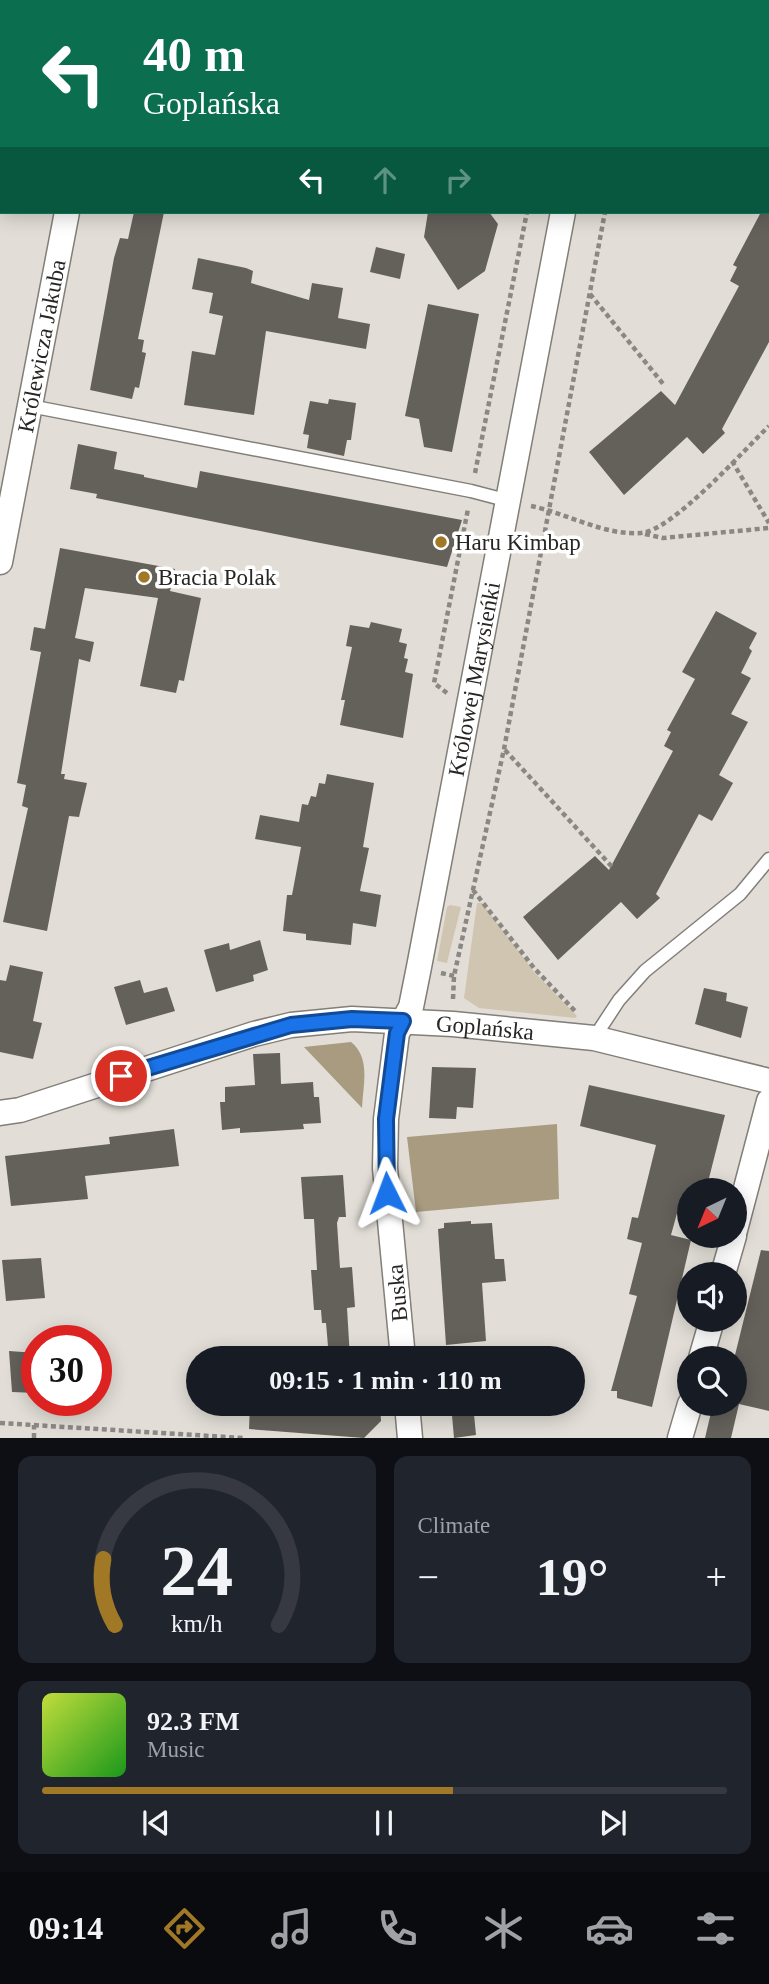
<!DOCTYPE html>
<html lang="en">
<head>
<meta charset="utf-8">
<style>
	:root { --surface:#171b24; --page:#20242c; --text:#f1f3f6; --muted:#9ea1a6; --line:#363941; --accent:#a07826 }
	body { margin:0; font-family:Georgia,serif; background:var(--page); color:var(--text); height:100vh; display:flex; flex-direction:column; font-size:26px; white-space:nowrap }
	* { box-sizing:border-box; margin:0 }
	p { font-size:23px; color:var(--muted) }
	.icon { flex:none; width:38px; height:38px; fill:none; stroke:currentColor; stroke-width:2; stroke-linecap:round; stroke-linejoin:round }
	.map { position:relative; height:1438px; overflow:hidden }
	.details { display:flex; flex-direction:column; gap:18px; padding:18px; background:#0d0f14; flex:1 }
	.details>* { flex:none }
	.guide { position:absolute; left:0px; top:0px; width:770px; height:214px; box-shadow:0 4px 18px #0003; background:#0b6e4f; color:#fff; overflow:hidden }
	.needle { width:46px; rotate:223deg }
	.tools { position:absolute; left:677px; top:1178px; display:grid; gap:14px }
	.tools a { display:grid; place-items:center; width:70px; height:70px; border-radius:50%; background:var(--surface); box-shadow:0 4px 18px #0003; font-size:35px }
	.speed { position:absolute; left:21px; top:1325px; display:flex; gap:14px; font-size:35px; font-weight:700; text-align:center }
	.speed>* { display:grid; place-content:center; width:91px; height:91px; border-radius:50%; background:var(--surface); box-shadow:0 4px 18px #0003; line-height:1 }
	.speed .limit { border:10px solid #d22; background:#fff; color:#111 }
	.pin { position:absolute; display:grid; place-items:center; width:60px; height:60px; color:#fff; margin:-30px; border:4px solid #fff; border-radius:50%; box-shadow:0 2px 7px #0007 }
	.me { position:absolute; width:77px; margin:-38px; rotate:357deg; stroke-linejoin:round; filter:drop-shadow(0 0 5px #0008) }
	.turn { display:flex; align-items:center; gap:24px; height:147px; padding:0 28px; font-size:32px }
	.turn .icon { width:91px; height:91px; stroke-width:2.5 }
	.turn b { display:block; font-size:49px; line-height:60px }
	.lanes { display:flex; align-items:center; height:66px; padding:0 28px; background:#0003; justify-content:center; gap:35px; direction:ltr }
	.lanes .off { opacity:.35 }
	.big { font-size:52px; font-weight:700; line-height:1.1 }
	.details .card { flex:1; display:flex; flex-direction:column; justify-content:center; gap:10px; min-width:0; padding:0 24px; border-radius:14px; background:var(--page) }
	.details .dial { align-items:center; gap:0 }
	.dial svg { height:182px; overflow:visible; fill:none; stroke:var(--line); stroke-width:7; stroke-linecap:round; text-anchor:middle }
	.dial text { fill:var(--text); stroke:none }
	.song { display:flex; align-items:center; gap:21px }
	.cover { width:84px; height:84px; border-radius:10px; background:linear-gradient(135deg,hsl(70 70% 55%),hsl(120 70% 35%)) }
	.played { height:7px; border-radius:4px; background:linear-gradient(90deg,var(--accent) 60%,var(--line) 60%) }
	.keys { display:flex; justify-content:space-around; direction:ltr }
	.heat { display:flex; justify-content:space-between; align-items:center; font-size:38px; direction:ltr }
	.details .tiles { flex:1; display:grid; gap:18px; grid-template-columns:1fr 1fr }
	.card:last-child { grid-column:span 2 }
	.trip { position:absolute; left:186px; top:1346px; width:399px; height:70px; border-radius:35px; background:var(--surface); box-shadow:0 4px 18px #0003; font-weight:700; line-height:70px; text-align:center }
	.tabs { display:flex; height:112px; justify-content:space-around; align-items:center; background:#090b0e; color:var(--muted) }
	.tabs .icon { width:49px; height:49px }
	.tabs .selected { color:var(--accent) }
	.tabs b { font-size:32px; color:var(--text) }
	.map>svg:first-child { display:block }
</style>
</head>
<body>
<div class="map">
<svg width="769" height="1438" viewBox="0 0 769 1438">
	<rect width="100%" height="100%" fill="#e2ded7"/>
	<path fill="#d0c5b1" d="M477,903H482L535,973L577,1016L575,1018L479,1008L464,998Z
		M450,905L461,907L447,963L437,961L447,907Z"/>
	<path fill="#a99b80" d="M351,1042C371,1058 363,1085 362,1108L304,1047Z
		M557,1124L559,1199L416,1212L407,1137Z"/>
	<path fill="#64615b" d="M769,198V342L722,429L725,433L703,454L687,437L624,495L589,452L661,391L675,405L739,286L730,281L737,267L733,265L761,212H768Z
		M134,212H164L138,339L144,340L142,352L146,353L139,388L135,387L132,399L90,390L114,258L120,238L128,239Z
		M428,212H489L498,224L485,271L458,290L424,237Z
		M376,247L405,254L400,279L370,272Z
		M198,258L246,268L253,271L251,283L309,300L312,283L343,288L338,318L370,324L366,349L266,331L254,415L184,405L192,351L215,355L223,316L209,313L213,293L192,289Z
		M428,304L479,314L452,452L424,447L419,419L405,416Z
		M329,399L356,403L351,440H347L344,456L307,448L309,435L303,434L310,401L328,404Z
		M78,444L117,452L114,469L144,475V477L197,488L200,471L462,520L447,567L315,542L96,498L97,494L70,489Z
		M60,548L175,569L170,591L201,598L184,681L179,680L176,693L140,686L158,598L85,588L75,638L94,642L90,662L79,659L61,774H65L64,779L87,783L79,817L69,816L47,931L3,922L28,808L22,806L26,785L17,783L41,652L30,650L34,627L45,629Z
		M716,611L757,633L749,648L752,651L741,673L751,678L731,714L748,722L719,775L733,783L712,821L699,814L656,894L660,898L637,919L621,902L558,960L523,917L595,856L609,870L673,751L664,746L671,732L667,730L695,679L682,672Z
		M371,622L402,629L399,642L407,644L404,658L408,659L405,672L413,674L403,738L340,725L345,700H341L352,647L346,646L350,625L369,628Z
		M327,774L374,783L363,847L369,848L360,891L381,895L376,927L353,923L351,945L306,940V934L283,931L287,895H292L301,847L255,839L260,815L299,822L302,804L308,805L311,796L316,797L319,783L325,784Z
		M260,940L268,970L253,975L254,981L216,992L204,950L229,943L230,950Z
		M10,965L43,972L33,1021L42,1023L33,1059L0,1052V980L6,981Z
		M140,980L144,993L167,987L175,1011L126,1025L114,987Z
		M704,988L727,993L726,1001L748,1007L741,1038L695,1024Z
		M280,1053L281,1084L313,1082L314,1097H319L321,1123L303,1124L304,1129L240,1133V1128L222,1130L220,1102H225V1087L255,1085L253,1054Z
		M432,1067L476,1068L473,1108L457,1107L456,1119L429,1118Z
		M589,1085L725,1115L706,1190H690V1197L682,1195L671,1235L691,1240L652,1407L617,1398V1391H611L637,1296L629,1294L642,1243L627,1239L632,1217L638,1218L656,1145L580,1126Z
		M174,1129L179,1166L85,1176L88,1199L11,1206L5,1156L110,1144L109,1137Z
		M343,1175L346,1217H339L337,1223L340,1268L352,1267L355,1307L347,1308L350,1358H329L326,1323H322L321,1310H314L311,1270H317L314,1219H304L301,1177Z
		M471,1221V1224L492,1223L495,1259H504L506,1281L482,1283L486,1341L446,1345L438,1229L444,1228V1223Z
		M761,1250L769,1251V1411L739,1404L731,1438H705L713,1404H739L735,1403V1355Z
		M41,1258L45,1298L6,1301L2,1260Z
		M9,1351L37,1353V1393L12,1392Z
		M250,1404H380L381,1421L364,1438L249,1429Z
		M451,1404H473L476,1435L454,1438Z"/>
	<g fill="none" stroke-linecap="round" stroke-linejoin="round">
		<g stroke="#827e78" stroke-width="15">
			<path id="lane" d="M30,406L471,491L509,501
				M594,1038L619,1000L645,971L740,894L769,859"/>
		</g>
		<g stroke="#827e78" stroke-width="27">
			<g id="street">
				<path d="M107,2V0"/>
				<path d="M602,2L603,0"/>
				<path id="s1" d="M0,562L67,212"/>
				<path id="s2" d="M0,1113L20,1110L254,1034L291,1025L352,1019L453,1024L594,1038L769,1081"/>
				<path d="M735,1230L769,1101"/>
				<path d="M723,1274L734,1236"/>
				<path id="s3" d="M403,1358L385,1168L386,1119L397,1033L411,1007L419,967L563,212"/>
				<path d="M701,1358L712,1320"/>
				<path d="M407,1404L410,1438"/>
				<path d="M680,1438L690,1404"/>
			</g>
		</g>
		<path stroke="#8b8883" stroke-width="4.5" stroke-dasharray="5 3.5" stroke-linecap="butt" d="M566,2L567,0
			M645,2V0
			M768,24H769
			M590,294L664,385
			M732,461L769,523
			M475,473L527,212
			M531,506C566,513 605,536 641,533C672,531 744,450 769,426
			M645,534L663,538L769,528
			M447,693L434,683L468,509
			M505,750L614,869
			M473,890L534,968L575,1011
			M441,973L454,976
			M453,999L454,976L504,749L605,212
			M0,1423L243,1438
			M34,1438V1425"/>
		<use href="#lane" stroke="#fff" stroke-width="12"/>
		<use href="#street" stroke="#fff" stroke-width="24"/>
	</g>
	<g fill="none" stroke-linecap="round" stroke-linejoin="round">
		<g stroke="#114b97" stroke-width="18">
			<path id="route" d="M121,1076L291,1025L352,1019L403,1021L397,1033L386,1119L387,1193"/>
		</g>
		<use href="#route" stroke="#1a73e8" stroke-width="12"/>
	</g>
	<g fill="#a07826" stroke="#fff" stroke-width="2.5">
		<circle cx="441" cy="542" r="7"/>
		<circle cx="144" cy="577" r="7"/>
	</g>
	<g text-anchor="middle" stroke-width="7" stroke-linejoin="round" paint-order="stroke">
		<g font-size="23" fill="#282624" stroke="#fff">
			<text dy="8" stroke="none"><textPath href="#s1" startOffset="220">Królewicza Jakuba</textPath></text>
			<text dy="8" stroke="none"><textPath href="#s3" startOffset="690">Królowej Marysieńki</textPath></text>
			<text dy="8" stroke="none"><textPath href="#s2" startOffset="499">Goplańska</textPath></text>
			<text transform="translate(397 1293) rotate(-95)" y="8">Buska</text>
		</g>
		<g font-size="23" fill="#282624" stroke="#fff" text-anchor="start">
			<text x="455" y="550">Haru Kimbap</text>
			<text x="158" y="585">Bracia Polak</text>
		</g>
	</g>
</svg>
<div class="tools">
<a><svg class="needle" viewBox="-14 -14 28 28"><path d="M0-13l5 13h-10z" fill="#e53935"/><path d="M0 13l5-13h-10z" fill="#9ea1a6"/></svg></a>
<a><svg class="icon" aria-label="sound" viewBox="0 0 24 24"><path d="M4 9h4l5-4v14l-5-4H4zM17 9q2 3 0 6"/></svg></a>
<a><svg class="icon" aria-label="search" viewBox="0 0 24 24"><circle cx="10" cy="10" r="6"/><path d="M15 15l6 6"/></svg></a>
</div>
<div class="speed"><div class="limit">30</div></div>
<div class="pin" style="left:121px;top:1076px;background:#d93025"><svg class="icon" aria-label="arrive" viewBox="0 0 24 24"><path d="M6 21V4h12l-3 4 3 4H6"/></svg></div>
<svg class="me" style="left:387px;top:1193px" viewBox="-20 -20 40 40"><path d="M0-17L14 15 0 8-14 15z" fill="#1a73e8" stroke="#fff" stroke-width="4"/></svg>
<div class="trip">09:15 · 1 min · 110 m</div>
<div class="guide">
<div class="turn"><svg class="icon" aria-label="left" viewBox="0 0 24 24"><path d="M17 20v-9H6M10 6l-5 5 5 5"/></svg><div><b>40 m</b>Goplańska</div></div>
<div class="lanes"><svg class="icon" aria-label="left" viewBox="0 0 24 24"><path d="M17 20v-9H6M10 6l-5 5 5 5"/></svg><svg class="icon off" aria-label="ahead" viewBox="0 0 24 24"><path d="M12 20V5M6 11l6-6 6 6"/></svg><svg class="icon off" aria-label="right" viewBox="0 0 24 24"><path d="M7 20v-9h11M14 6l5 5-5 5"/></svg></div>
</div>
</div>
<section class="details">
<div class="tiles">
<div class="card dial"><svg viewBox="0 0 100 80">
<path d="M14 69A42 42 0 1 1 86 69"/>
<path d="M14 69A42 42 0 0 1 9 40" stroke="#a07826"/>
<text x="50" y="56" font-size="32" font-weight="700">24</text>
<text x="50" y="72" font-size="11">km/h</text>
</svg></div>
<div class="card"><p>Climate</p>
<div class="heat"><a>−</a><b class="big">19°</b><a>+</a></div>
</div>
<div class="card">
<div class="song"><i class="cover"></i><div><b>92.3 FM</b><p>Music</p></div></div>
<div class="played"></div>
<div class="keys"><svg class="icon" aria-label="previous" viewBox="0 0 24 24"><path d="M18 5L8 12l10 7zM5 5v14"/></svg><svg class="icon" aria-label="pause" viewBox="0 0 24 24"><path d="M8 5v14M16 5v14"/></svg><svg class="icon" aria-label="next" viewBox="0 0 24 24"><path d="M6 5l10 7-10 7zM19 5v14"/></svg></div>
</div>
</div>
</section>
<nav class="tabs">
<b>09:14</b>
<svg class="icon selected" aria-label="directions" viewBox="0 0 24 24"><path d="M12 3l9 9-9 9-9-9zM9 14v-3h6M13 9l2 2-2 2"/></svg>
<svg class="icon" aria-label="music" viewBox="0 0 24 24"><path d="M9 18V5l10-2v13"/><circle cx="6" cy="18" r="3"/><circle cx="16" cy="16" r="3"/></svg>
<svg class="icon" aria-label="phone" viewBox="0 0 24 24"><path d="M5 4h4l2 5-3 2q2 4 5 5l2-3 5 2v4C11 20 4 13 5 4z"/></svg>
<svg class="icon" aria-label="climate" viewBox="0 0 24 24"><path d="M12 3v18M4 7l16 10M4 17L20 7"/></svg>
<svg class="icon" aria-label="car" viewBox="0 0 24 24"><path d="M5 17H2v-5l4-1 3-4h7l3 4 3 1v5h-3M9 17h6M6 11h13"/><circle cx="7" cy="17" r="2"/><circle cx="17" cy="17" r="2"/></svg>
<svg class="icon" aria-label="filters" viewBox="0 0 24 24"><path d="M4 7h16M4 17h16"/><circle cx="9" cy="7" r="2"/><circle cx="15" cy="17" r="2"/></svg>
</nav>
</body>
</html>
